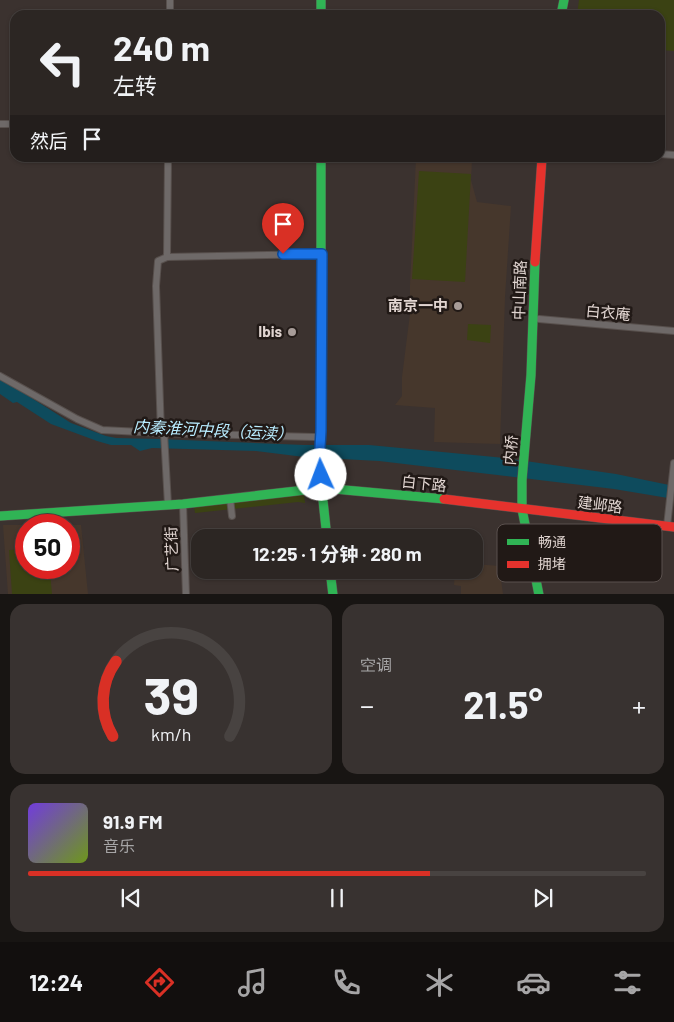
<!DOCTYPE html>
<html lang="zh">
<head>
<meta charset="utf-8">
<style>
	:root { --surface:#2c2623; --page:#383230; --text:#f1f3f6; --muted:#a6a5a6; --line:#484341; --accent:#d93025 }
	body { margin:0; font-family:Barlow,"Noto Sans SC",sans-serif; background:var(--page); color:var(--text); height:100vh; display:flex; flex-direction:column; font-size:19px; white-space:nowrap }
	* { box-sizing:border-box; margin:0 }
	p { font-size:16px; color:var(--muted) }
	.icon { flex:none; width:28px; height:28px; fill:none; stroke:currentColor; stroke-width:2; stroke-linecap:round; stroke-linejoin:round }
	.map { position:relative; height:594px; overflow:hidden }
	.details { display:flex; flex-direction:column; gap:10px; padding:10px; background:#181513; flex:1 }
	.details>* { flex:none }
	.banner { position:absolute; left:10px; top:10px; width:655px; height:152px; border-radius:15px; box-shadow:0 1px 4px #0004,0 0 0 1px var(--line); background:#2c2623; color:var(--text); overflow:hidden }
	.speed { position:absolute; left:15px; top:514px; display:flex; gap:10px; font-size:25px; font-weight:700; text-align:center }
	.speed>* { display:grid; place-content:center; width:65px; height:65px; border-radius:50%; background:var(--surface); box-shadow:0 1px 4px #0004,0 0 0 1px var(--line); line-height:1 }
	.speed .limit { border:8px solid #d22; background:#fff; color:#111 }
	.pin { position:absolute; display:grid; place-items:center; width:42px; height:42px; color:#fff; margin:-51px -21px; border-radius:50% 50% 50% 0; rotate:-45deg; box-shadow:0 0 5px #0007 }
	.pin .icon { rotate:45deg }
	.me { position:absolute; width:55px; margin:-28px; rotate:358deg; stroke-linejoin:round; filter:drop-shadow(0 0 4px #0008) }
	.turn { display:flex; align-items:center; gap:18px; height:105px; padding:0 20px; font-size:22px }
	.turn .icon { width:65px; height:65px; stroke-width:2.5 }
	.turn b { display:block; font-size:35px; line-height:42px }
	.then { display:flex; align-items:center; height:48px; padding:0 20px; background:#0003; gap:10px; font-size:19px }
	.big { font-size:38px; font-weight:700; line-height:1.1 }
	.details .widget { flex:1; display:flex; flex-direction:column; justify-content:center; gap:8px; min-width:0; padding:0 18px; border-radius:15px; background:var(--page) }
	.details .dial { align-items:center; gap:0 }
	.dial svg { height:130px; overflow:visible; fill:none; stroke:var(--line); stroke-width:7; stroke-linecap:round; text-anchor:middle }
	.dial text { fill:var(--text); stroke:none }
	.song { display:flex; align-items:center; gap:15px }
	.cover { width:60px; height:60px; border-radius:8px; background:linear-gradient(135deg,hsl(260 70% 55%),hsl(80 70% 35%)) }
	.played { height:5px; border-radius:2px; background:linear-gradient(90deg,var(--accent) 65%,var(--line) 65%) }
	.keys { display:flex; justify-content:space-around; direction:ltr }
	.heat { display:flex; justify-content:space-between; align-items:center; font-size:28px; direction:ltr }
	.details .tiles { flex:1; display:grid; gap:10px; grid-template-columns:1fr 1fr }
	.widget:last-child { grid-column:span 2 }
	.trip { position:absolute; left:191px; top:529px; width:292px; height:50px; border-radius:15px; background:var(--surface); box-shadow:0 1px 4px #0004,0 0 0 1px var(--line); font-weight:700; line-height:50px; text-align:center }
	.tab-bar { display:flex; height:80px; justify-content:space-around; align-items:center; background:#120f0e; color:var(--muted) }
	.tab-bar .icon { width:35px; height:35px }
	.tab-bar .current { color:var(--accent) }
	.tab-bar b { font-size:22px; color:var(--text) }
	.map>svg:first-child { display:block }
</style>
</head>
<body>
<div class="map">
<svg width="674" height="595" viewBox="0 0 674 595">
	<rect width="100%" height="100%" fill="#3b322f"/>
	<path fill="#46372c" d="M416,158L472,160L471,180L477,202L511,206L505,297L500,444L434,442L435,408L395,405L402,396V377L410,314V285Z
		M3,525H26V568H69V525H81L88,594H8Z
		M475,564L499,566L503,594H461V586L454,585L455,570H475Z"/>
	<path fill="#3b4213" d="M579,0H674V51L660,50V15H577Z
		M419,171L471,174L465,282L412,279Z
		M468,324L491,325L490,343L467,340Z
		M304,494L305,503L298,502L195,513L194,506Z
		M26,549V568H52V572H50L52,594H12L9,550Z"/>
	<path fill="#0e4b5d" d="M0,378L71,423L106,436L116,438L158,439L304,445H369L505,458L616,474L674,486V499L614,489L379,461L304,457L256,451L152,448L140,451L131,445H111L97,441L51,424L17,402L13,403L0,394Z"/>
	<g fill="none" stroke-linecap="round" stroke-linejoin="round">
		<g stroke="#58504d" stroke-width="8">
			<path id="street" d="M170,15V0
				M0,124H15
				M660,154L674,155
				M167,257L168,158
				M539,319L674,331
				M0,376L77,419L102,430L161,433
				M164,433L168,505
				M315,437L161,433L156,286L158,261L167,257L322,254
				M230,498L232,516
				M183,504L186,595
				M667,526L674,463"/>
		</g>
		<g stroke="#58504d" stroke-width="10">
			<path id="fast" d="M321,0V15
				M561,15L564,0
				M321,158V431L319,463L327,538
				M535,262L531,375L522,480V509L539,595
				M0,516L183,504L323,488L444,499
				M330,570L333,595"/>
		</g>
		<g stroke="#58504d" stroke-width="10">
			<path id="jam" d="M535,262L542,158
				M444,499L674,527"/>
		</g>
		<use href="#street" stroke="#6e6968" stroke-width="6"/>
		<use href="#fast" stroke="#30b455" stroke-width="9"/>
		<use href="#jam" stroke="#e5322d" stroke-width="9"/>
	</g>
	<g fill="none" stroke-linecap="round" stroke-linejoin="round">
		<g stroke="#114b97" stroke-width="12">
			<path id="route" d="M283,254H322L321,431L319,463L321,475"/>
		</g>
		<use href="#route" stroke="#1a73e8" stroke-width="9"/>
	</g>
	<g fill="#a79c98" stroke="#211916" stroke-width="2">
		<circle cx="458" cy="306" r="5"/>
		<circle cx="292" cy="332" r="5"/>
	</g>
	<g text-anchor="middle" stroke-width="5" stroke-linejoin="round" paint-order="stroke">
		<g font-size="15" fill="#e1d5d1" stroke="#211916">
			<text transform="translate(520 290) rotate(-88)" y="5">中山南路</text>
			<text transform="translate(608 313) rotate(5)" y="5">白衣庵</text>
			<text transform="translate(511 450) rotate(-85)" y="5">内桥</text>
			<text transform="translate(424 484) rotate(6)" y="5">白下路</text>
			<text transform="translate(600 505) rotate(7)" y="5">建邺路</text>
			<text transform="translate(172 549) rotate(-92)" y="5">广艺街</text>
		</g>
		<g font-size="15" font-weight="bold" fill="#e1d5d1" stroke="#211916" text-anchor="end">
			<text x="448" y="311">南京一中</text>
			<text x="282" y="337">Ibis</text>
		</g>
		<g font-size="16" font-style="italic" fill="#b8ecff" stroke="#211916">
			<text transform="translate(213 430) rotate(3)" y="6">内秦淮河中段（运渎）</text>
		</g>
	</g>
	<rect x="497" y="524" width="165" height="58" rx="8" fill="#211916" stroke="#5b514e" stroke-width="1"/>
	<rect x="507" y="539" width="22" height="6" fill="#30b455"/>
	<rect x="507" y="561" width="22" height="7" fill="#e5322d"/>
	<g font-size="14" fill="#e1d5d1">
		<text x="538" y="547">畅通</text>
		<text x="538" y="569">拥堵</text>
	</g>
</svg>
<div class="speed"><div class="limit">50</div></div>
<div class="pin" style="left:283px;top:254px;background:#d93025"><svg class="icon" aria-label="arrive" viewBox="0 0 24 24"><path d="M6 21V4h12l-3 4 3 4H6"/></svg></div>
<svg class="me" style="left:321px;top:475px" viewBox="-20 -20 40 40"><circle r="19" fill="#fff"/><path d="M0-13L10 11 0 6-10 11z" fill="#1a73e8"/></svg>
<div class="trip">12:25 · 1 分钟 · 280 m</div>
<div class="banner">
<div class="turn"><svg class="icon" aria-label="left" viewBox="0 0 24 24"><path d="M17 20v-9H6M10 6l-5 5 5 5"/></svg><div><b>240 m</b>左转</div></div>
<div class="then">然后<svg class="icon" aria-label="arrive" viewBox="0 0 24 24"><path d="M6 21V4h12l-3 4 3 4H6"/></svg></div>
</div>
</div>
<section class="details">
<div class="tiles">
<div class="widget dial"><svg viewBox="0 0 100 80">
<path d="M14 69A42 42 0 1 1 86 69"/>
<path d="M14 69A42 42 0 0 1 16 23" stroke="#d93025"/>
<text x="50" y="56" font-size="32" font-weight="700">39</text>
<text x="50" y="72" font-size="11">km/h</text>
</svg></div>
<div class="widget"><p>空调</p>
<div class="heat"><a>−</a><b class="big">21.5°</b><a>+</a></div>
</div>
<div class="widget">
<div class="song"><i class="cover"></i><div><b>91.9 FM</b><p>音乐</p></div></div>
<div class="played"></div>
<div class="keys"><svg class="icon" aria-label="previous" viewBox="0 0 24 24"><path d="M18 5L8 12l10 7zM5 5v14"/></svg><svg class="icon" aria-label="pause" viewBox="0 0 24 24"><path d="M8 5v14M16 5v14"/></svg><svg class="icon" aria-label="next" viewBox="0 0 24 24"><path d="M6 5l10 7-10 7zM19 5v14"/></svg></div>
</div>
</div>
</section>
<nav class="tab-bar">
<b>12:24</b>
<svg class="icon current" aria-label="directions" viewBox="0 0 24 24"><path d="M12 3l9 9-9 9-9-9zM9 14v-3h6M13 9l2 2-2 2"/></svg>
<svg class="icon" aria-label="music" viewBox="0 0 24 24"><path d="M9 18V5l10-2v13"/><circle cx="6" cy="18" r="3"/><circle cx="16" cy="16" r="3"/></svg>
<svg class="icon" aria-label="phone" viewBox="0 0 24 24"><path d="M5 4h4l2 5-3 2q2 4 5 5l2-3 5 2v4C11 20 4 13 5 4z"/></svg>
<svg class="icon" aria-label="climate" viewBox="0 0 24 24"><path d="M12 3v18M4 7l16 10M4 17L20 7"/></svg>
<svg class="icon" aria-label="car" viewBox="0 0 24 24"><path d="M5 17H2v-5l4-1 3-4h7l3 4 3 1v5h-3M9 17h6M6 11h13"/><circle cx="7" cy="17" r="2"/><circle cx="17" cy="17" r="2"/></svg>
<svg class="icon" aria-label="filters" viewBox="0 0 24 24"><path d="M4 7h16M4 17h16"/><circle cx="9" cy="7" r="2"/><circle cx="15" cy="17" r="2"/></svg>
</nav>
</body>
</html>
